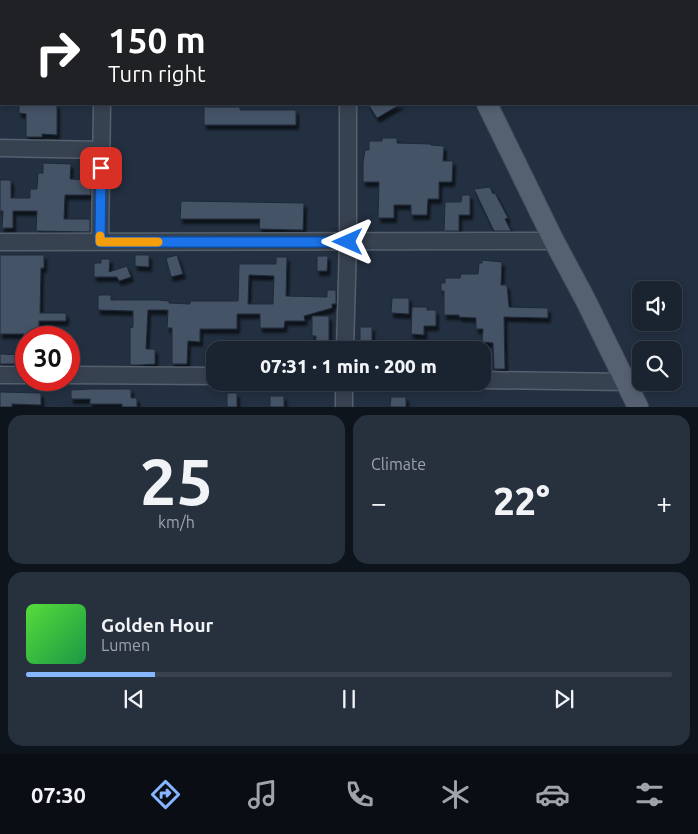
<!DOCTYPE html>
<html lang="en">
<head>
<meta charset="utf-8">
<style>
	:root { --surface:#1a2431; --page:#27303d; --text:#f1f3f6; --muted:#9fa4ab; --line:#38414d; --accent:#85b6ff }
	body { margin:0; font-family:Ubuntu,sans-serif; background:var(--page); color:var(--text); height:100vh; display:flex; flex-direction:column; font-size:19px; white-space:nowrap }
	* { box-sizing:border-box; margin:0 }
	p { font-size:16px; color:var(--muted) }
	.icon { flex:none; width:28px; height:28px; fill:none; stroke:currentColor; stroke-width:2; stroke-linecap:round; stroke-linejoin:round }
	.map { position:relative; height:407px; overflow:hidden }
	.side { display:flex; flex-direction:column; gap:8px; padding:8px; background:#0e141b; flex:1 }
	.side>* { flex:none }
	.banner { position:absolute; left:0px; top:0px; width:699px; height:105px; box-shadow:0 2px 8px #0003,0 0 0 1px var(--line); background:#202124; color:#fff; overflow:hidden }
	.tools { position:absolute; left:632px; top:281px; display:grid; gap:10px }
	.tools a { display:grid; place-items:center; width:50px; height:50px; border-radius:10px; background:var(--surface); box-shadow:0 2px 8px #0003,0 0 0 1px var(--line); font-size:25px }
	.speed { position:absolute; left:15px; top:326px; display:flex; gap:10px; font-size:25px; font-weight:700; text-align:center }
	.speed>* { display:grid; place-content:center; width:65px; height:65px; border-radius:50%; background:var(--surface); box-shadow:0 2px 8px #0003,0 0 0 1px var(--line); line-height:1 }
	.speed .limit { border:8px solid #d22; background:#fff; color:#111 }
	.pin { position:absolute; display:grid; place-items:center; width:42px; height:42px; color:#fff; margin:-21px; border-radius:10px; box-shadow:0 2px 8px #0006 }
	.me { position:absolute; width:55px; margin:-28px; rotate:270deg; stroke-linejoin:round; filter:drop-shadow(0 0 4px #0008) }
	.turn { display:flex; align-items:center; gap:18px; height:105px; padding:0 25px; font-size:22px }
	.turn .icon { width:65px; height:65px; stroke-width:2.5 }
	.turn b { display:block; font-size:35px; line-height:42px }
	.big { font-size:38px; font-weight:800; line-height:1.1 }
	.side .tile { flex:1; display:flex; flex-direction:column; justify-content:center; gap:8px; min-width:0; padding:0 18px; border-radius:15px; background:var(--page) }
	.side .dial { align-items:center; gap:0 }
	.dial b { font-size:65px; line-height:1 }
	.song { display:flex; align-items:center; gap:15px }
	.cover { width:60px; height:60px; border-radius:8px; background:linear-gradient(135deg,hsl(110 70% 55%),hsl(140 70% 35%)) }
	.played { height:5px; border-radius:2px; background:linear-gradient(90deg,var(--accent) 20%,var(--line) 20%) }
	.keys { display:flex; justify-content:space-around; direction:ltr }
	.heat { display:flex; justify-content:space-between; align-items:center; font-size:28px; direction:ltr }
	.side .tiles { flex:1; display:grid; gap:8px; grid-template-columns:1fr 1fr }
	.tile:last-child { grid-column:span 2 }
	.trip { position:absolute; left:206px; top:341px; width:285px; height:50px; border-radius:15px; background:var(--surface); box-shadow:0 2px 8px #0003,0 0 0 1px var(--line); font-weight:800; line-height:50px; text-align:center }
	.tab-bar { display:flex; height:80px; justify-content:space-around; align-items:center; background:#0a0e14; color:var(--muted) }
	.tab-bar .icon { width:35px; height:35px }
	.tab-bar .current { color:var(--accent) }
	.tab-bar b { font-size:22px; color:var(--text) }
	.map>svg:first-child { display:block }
</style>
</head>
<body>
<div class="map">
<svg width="698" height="407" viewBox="0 0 698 407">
	<defs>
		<filter id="shadow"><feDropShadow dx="2.5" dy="4.5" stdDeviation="1" flood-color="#0009"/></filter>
	</defs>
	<rect width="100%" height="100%" fill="#233041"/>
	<path fill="#445366" stroke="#1e2938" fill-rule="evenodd" filter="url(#shadow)" d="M19,104H57V135L42,134V137H26V114L19,113Z
		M368,104H401L377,118Z
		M204,107H240V110H296V125H204Z
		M382,138H397V143L431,144V145L444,146L443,161H453L452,182H439V199H428L427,215H411V205H394V218H378L379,182H363V162L365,150H369V141H382Z
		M43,163L71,164L70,179L91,180V195H65L64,219H90V232L36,231L37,211H13V228H2L3,211H0V180H11V198H30V189H37L38,173H43Z
		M490,187L493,194L495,193L508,218L505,219L511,231H494L474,189Z
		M462,195H470V215H459V231H444L445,202H461Z
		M181,201L304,203L303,230L259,229L260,219H180Z
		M0,255H44V268H41L40,313H66V321H39V338H24V334H0Z
		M135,255H149V267L135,266Z
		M177,255L183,274L171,277L166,258Z
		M317,256H328L327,271H317Z
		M276,257H287L286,296L327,297V290H336V304H332V308L304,316L305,321H285L284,328H260V314H237V329H200V342L188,341L187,364H172V328H167L168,310H148L146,349H155V364L139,365H130V328L133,327V311L98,310V295H111V300H158L169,301V303L190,304V301H238L239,264H276ZM249,275L274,276L273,304H248Z
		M101,259H110L109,272L127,266L131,277L119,281L117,277H94V263H101Z
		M482,260L502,262L501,285H507L509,307L548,308V318L504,317L505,369H494L493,343L482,342L483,329H476V318L459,317V315H444V291H441V283H445V278H460L461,274H478L479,263H482Z
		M392,298H409V314L391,313Z
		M412,307H427V310H436V326H424V335L411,334Z
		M312,316H329V341H316V336H312Z
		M360,327H372V350H360Z
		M0,354L26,355V364H0Z
		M90,389H131V398H137V407H122V404H90V399H71V390Z
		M0,392L41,393V405L12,404V407H0Z
		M227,393H237V407H227Z
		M270,396H284V407H270Z
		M391,397H406V407H390Z"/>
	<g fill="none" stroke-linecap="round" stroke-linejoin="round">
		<g stroke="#55606e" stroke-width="19">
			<path id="minor" d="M86,1V0
				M0,56H1
				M0,148L102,150
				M0,242L554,241
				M100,242L102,104
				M345,350L348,242V104
				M0,375H26
				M69,375L215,376
				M482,380L626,382
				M344,407V382"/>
		</g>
		<g stroke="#414b5a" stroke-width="22">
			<path id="major" d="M435,0V1
				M487,104L554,241L585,299L638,407"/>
		</g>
		<use href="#minor" stroke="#374251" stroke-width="16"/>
		<use href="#major" stroke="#556171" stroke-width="20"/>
	</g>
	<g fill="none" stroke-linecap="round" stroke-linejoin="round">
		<g stroke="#114b97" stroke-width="12">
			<path id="route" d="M101,168L100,242H348"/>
		</g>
		<use href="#route" stroke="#1a73e8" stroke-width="9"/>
		<path stroke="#f59e0b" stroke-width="9" d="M100,236V242H158"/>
	</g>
</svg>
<div class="tools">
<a><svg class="icon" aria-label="sound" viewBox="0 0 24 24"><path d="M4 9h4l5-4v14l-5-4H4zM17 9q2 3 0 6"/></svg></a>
<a><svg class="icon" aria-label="search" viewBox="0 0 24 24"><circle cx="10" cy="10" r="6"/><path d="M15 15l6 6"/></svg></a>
</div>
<div class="speed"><div class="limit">30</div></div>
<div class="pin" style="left:101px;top:168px;background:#d93025"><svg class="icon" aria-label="arrive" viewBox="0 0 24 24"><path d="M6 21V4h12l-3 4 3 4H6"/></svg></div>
<svg class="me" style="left:348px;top:242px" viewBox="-20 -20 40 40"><path d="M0-17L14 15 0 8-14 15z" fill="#1a73e8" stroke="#fff" stroke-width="4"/></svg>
<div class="trip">07:31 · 1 min · 200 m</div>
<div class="banner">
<div class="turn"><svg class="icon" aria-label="right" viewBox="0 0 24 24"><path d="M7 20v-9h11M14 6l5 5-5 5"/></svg><div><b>150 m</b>Turn right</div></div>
</div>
</div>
<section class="side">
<div class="tiles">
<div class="tile dial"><b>25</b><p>km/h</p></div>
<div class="tile"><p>Climate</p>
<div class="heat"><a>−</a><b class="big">22°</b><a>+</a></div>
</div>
<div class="tile">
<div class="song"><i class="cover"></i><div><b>Golden Hour</b><p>Lumen</p></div></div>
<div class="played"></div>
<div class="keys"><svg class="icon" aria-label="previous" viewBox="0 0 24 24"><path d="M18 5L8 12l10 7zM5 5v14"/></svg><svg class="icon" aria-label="pause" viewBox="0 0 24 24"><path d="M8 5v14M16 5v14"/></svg><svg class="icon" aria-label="next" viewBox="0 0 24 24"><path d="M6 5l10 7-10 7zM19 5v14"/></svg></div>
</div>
</div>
</section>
<nav class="tab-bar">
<b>07:30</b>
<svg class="icon current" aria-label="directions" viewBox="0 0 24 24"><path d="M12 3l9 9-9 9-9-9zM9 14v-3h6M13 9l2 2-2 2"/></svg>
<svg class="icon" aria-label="music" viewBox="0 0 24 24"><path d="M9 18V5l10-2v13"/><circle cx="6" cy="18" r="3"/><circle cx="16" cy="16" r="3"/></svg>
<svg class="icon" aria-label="phone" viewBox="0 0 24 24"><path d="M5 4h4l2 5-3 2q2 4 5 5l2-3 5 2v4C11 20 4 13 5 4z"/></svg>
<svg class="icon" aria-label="climate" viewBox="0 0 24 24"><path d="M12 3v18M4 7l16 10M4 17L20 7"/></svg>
<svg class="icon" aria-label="car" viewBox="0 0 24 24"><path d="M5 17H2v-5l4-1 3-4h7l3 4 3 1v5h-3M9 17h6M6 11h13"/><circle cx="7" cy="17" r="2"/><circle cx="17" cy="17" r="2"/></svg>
<svg class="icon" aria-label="filters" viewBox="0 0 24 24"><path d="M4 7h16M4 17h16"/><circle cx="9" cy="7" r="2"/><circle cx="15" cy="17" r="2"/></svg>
</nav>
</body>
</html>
